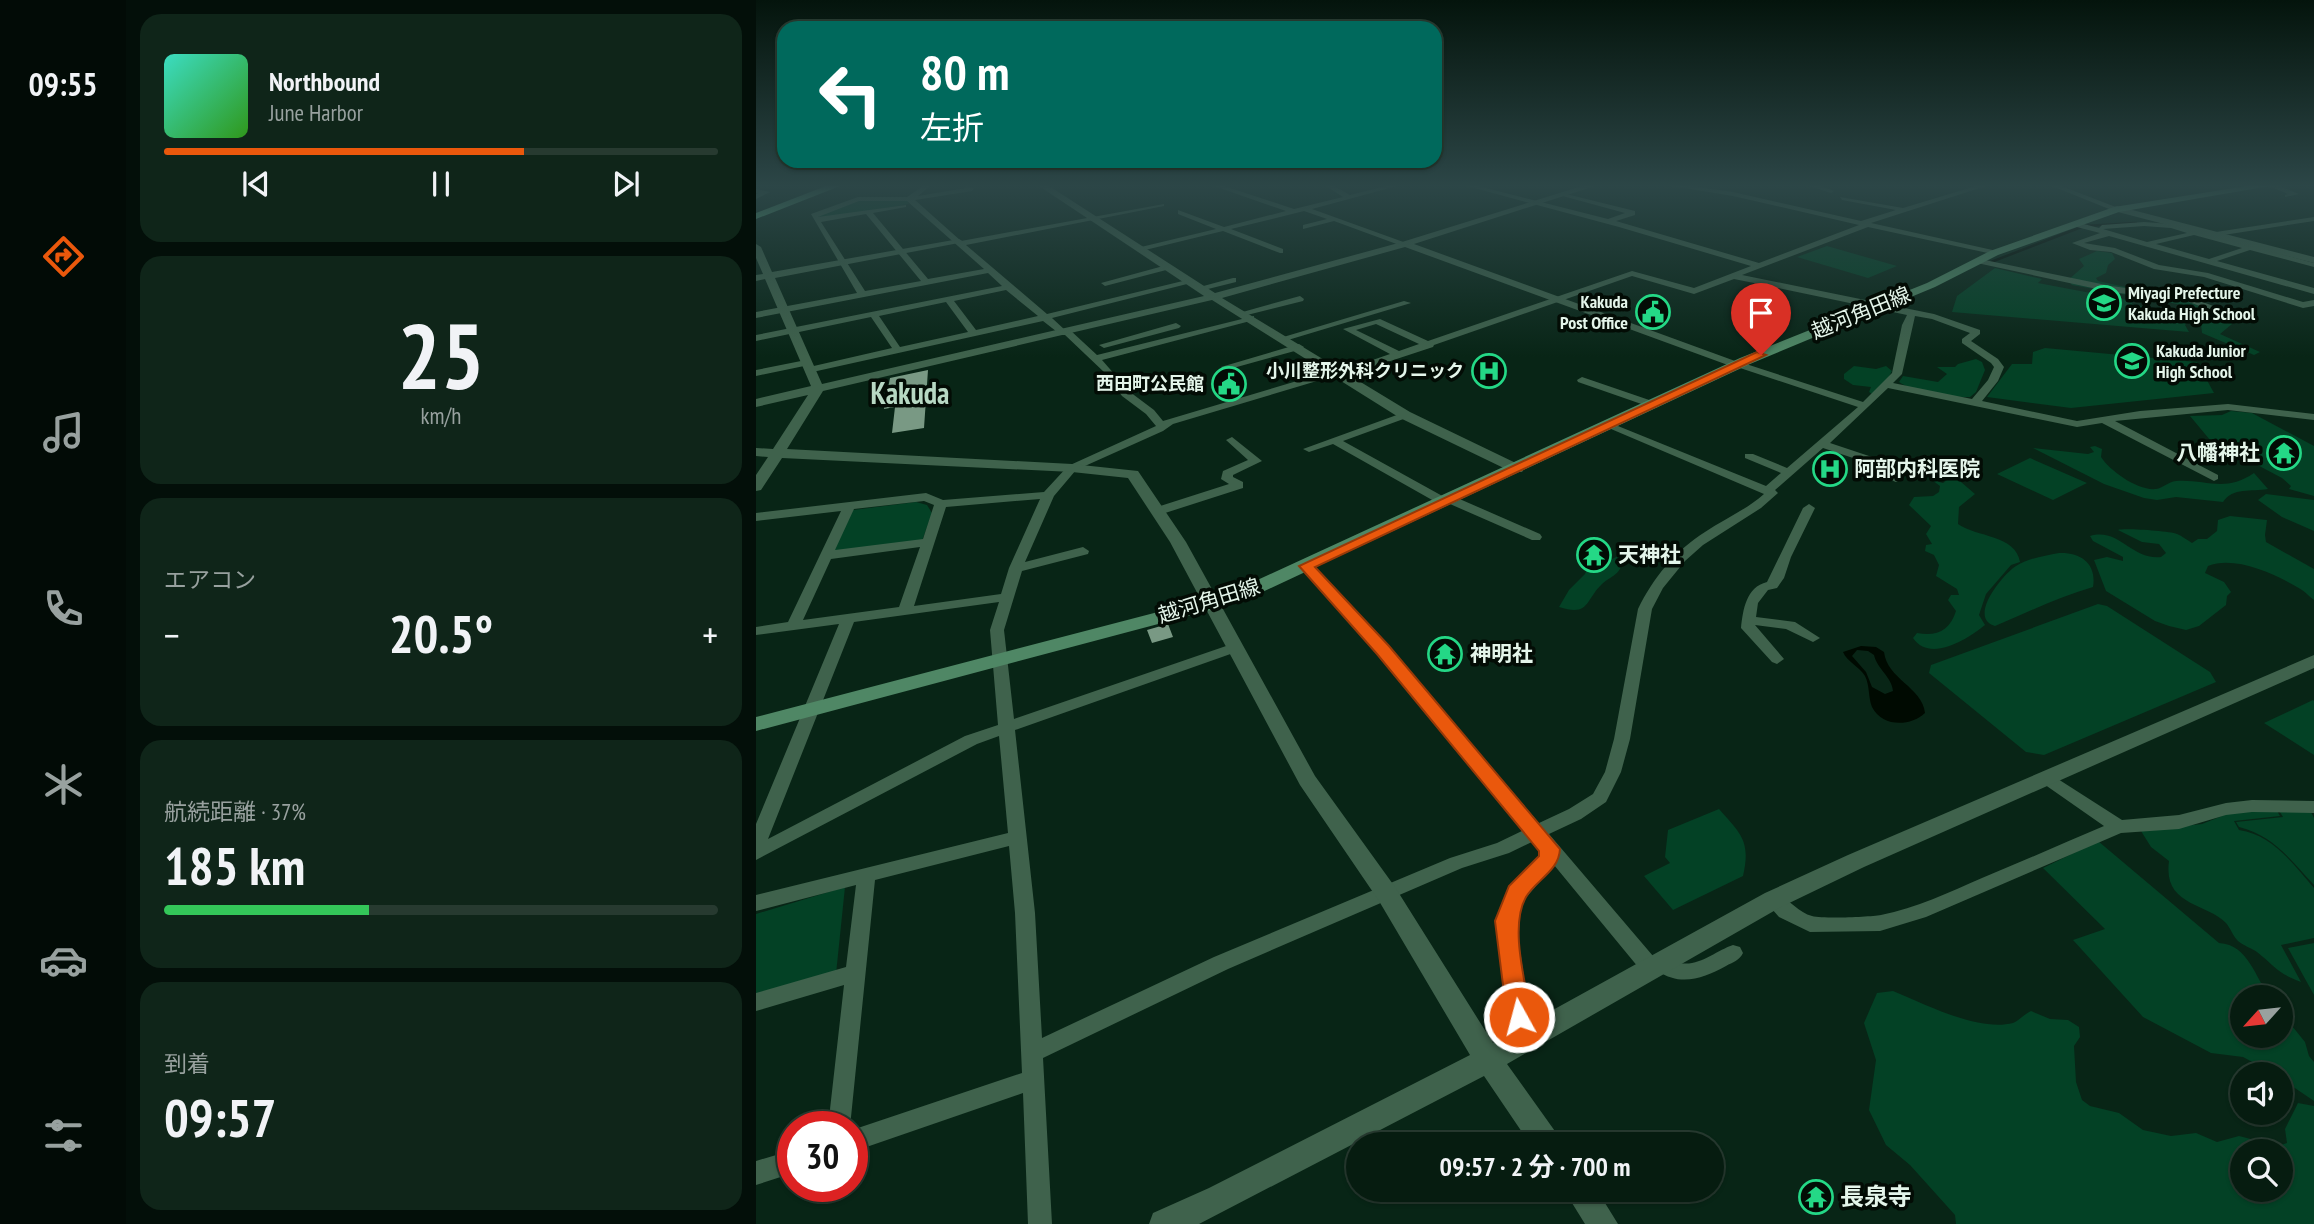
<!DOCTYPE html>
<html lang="ja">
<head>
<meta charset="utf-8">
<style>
	:root { --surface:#061c10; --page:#0f2519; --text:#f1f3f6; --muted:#98a19f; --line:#273a30; --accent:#ea580c }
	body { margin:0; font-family:"PT Sans Narrow","Noto Sans JP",sans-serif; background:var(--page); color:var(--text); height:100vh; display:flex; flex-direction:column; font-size:26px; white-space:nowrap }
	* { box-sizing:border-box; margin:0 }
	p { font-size:23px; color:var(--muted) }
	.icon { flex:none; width:38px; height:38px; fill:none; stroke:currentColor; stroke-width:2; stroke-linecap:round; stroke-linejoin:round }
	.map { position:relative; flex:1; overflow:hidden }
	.side { display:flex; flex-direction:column; gap:14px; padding:14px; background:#030f09; width:630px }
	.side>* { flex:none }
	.guide { position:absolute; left:21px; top:21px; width:665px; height:147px; border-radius:21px; box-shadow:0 2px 5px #0004,0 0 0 2px var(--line); background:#00695c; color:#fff; overflow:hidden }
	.needle { width:46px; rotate:243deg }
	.tools { position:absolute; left:1474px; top:985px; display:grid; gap:14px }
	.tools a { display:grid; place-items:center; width:63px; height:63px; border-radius:50%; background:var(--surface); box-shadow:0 2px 5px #0004,0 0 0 2px var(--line); font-size:35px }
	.speed { position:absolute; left:21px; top:1111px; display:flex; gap:14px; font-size:35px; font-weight:700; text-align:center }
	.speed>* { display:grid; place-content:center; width:91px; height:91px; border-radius:50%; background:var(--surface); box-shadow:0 2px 5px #0004,0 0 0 2px var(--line); line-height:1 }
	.speed .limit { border:10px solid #d22; background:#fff; color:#111 }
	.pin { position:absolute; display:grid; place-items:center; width:60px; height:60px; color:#fff; margin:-72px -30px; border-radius:50% 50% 50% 0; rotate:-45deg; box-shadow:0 0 7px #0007 }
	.pin .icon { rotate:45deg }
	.me { position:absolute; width:77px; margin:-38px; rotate:353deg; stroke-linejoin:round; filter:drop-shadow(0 0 5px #0008) }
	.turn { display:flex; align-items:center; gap:24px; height:147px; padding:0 28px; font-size:32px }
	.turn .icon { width:91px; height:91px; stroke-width:2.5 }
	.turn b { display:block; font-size:49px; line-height:60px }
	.big { font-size:52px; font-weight:700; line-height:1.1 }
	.side .widget { flex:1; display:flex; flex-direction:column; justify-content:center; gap:10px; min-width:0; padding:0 24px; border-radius:21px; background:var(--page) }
	.side .dial { align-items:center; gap:0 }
	.dial b { font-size:91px; line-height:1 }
	.song { display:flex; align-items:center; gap:21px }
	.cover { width:84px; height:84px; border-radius:10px; background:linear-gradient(135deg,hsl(170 70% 55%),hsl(110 70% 35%)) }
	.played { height:7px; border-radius:4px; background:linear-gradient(90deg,var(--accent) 65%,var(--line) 65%) }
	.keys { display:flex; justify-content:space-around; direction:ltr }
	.heat { display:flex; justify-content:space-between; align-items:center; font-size:38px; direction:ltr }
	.charge { height:10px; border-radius:5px; background:linear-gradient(90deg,#34c759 37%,var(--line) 0) }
	.trip { position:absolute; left:590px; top:1132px; width:378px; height:70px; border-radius:35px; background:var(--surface); box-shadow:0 2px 5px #0004,0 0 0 2px var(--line); font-weight:700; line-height:70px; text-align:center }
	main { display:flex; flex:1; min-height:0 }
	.tabs { display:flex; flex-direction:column; width:126px; justify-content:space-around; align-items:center; background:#020b06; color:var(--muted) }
	.tabs .icon { width:49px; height:49px }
	.tabs .on { color:var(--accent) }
	.tabs b { font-size:32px; color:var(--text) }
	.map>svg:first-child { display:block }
</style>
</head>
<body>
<main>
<nav class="tabs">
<b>09:55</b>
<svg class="icon on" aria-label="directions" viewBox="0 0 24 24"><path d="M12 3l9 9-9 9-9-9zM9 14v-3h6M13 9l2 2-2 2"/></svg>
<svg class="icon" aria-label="music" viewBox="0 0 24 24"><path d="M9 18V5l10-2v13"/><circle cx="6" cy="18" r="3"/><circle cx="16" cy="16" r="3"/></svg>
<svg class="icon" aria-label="phone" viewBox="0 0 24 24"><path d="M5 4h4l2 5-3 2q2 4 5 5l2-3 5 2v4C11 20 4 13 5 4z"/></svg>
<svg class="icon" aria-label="climate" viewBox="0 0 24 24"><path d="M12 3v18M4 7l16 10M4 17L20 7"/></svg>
<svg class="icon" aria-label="car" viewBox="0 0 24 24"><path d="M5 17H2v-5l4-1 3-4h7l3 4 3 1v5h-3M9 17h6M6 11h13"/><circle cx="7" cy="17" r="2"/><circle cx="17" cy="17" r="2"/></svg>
<svg class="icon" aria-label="filters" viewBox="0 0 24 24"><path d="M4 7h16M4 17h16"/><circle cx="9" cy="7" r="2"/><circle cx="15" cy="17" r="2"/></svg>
</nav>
<section class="side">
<div class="widget">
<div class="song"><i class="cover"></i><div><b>Northbound</b><p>June Harbor</p></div></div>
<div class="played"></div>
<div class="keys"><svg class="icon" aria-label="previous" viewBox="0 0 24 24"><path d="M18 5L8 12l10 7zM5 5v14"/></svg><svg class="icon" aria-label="pause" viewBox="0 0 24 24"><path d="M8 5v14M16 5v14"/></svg><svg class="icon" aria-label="next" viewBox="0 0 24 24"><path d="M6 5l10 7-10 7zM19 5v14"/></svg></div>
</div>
<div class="widget dial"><b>25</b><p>km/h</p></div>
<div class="widget"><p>エアコン</p>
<div class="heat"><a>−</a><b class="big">20.5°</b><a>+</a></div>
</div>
<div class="widget"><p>航続距離 · 37%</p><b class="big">185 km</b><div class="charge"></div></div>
<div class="widget"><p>到着</p><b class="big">09:57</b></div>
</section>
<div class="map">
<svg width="1558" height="1224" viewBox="0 0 1558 1224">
	<rect width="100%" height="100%" fill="#082516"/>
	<path fill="#034125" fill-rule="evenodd" d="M102,200L151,201L153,204L64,219L62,216Z
		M1071,246L1141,266L1112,278L1041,257Z
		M1341,251L1356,253L1359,259L1352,265L1350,273L1340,278L1342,281L1388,291L1423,294L1474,316L1476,324L1464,334L1504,352L1498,355L1446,333L1445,324L1454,314L1443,308L1316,285L1312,280L1328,266L1323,259Z
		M1239,268L1286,279L1282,283L1377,301L1376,304L1386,306L1382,311L1432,321L1429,325L1433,332L1196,312L1201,296Z
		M1289,348L1441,362L1458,393L1315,408L1231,397L1256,364H1276L1277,352Z
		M1220,359L1226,362L1229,370L1220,392L1214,397C1199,398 1154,391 1143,382L1147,376L1182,382L1191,374L1181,367H1199L1202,364Z
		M1098,366L1120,369L1130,366L1136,371L1128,386L1116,394L1113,392L1115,387L1097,385L1088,379V374Z
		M1475,411L1496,413L1558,446V496L1533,489L1535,486L1526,478L1454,440L1434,416L1466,415Z
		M1339,446L1346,449L1345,457C1354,471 1382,491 1400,489C1407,488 1412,482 1420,481C1450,479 1469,493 1498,473L1512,489C1495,492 1477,487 1467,502L1420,497L1401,500L1388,498L1348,484L1277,448L1332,454L1338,452L1334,447Z
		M1274,458L1331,483L1297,500L1241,474Z
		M1198,468L1206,472L1205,482L1219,494L1203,507L1202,524C1220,537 1260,535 1264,562L1255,565L1230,594L1223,615L1229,625C1212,639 1174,663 1157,638L1161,633C1181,637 1194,630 1200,611L1192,600L1195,595H1203L1201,589L1180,576L1183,565L1178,555L1169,551L1170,545L1176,544L1170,534L1175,526L1153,505L1158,497L1177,496L1183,492L1184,486L1176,480L1187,483L1191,480L1194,469Z
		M1510,494L1558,500V531L1526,517L1502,500Z
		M160,502L171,505L176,513L166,541L77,552L97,510Z
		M1474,516L1511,520L1509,535L1510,542L1558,569V600C1553,597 1551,593 1546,590C1521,575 1480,555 1452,566L1449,573L1468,582L1475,592L1471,596L1470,605L1443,626L1430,630L1413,626L1399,621L1350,591L1338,560L1351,557L1367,561V557L1337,541L1334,536C1363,527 1375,560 1405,557L1410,553L1403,544L1386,542L1362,530C1368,528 1413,531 1421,534C1426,536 1431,540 1436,543L1442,539H1451L1461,531L1462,520Z
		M1303,553C1325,552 1341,564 1337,587C1303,597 1272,612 1239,626C1211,618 1247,574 1260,566C1273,558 1288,556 1303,553Z
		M862,556L868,561C861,577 858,574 846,584C829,600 834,617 803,607L813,590L829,574L833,562L846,564Z
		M1342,604L1351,606L1454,672L1460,682L1288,755L1270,752L1173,673L1175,665Z
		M1558,701V755L1508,723L1557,700Z
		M963,809C985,834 995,841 987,876L917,910L888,876L914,863L909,857L912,830Z
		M1520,809L1524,816L1478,821L1483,830C1517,835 1537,864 1558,888V938L1525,945L1545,982C1521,973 1520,967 1501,952C1495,948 1488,946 1482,941C1477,936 1475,929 1470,923C1449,902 1407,906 1413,861L1395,847L1385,831L1446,824L1476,812Z
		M1522,809L1554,810L1558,818V885C1535,860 1518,836 1483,827L1480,822L1527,817Z
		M1342,841L1463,943C1493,945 1499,978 1514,997L1486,998V1036H1524V1011L1549,1042L1553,1056L1558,1062V1101L1524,1078V1074H1519L1487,1057L1455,1053L1387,1017L1317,940L1349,929L1287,868Z
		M89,887L80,974L0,997V914Z
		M1558,943V995L1532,948Z
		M1137,991C1169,1004 1222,1032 1257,1023C1263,1021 1268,1014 1275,1011L1294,1019L1312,1020L1323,1027L1324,1037L1318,1046L1320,1082L1326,1100L1334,1106L1363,1113L1387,1130L1415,1136L1440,1133L1461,1142L1483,1136L1522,1146L1531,1143L1529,1129L1542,1103L1558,1106V1224H1200L1199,1215L1154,1165L1130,1145L1113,1110L1120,1060L1108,1023L1121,993ZM1486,1152H1524V1190H1486Z"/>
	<path fill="#000a01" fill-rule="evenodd" d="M1105,646L1120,647L1128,652C1131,679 1166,687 1169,713C1154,727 1126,727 1116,707C1112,697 1114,686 1109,676C1103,666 1091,662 1087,652ZM1101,650L1112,651L1118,655C1121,669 1136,677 1137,691L1129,694L1116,687L1110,672L1096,656Z"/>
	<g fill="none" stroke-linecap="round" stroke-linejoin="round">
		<path stroke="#000a01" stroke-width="2.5" d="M1235,262L1328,226L1380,223"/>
	</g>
	<path fill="#799984" d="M172,370L168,428L136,433L139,407L128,409L134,378Z
		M412,624L417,637L396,643L391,630Z"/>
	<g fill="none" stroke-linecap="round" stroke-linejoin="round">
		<path fill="#3f624c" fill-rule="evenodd" d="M167,186H174L162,196L210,188L209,186L218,188L216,191L159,200L205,241L408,204V206L210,245L291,314L435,279V283L296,318L309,330H314L341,355L498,316V320L346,360L374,392L398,410L407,421L578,370L585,371L634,354L587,329L624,319L672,341L876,271L938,288L995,266L863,227L711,186H722L852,219L869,213L803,195L806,193L879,211V215L860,221L1003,263L1103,225L977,196L916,186H934L977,192L1105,221L1140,210L1086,200L1084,197L1147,208L1220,186H1230L1115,223L1241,251V255L1112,227L986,275L1178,314L1224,330V334L1215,341L1242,359L1248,367L1242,381L1226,401L1321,421L1384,411L1472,404L1558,414V420L1472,410L1359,421L1462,475V479L1458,481L1346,423L1321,427L1132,388L1074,443L1128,461L1129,470L1144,476V480L1140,482L1119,474L1118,465L1067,448L1019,490L1022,493L1005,508L947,545L929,561L907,588L896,609L874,739L865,772L850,802L825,819L793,834L897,956L904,954C911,956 917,962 924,963C943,967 961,950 977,945L984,947L987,953C983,961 977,962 970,966C948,978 925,987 902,971L894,975L887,973L798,865L768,900L760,921L777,1041L774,1048L766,1051L758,1048L755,1041L740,921L755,889L784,856V849L778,841L753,853L706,868L472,969L287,1058L296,1224H272L267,1093L96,1152V1130L266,1073L259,913L253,846L119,880L94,1127H72L88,985L0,1011V993L90,967L100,885L0,911V895L252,833L243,736L221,744L0,860V824L83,624L0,635V627L32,622L85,511L0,521V513L170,493L187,500L288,492L312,466L400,426L390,414L366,396L349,373L309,335H305L287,321L52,373L49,372V368L136,348L115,317L0,341V335L246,286L232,273L0,318V312L101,293L55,214L102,197H151ZM103,201H151L228,269L172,279L117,213L150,207V205L62,217ZM110,214L165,281L109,291L65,222ZM876,276L938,294L978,279L1013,286L984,306L983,308L987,311L1022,288L1151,315L1146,325L1136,373L1107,402L987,363H981V367L1102,407L1031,468L997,454H989V458L1025,473L1010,486L857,424H849L848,426L1008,494C990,510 968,519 949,532C920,550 897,578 882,609L858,739L849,772L837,794L813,809L783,823L632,647L555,563H545L543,566L545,569L622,653L768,830L741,843L694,858L458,957L286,1038L279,913L259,730L483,651L485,648L478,644L473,645L258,719L248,630L266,571L332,554L333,551L327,547L269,562L298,496L320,470L407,431L417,424L581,375L589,376L677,347L678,345ZM250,290L282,316L220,330L198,301ZM190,302L212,332L144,347L123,316ZM1159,316L1176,319L1214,333L1206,339V343L1235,363L1238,367L1232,380L1216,399L1137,383L1146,374ZM620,324L663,344L643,351L600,330ZM284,499L253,568L245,594L158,606L190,507ZM168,501L178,505L167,539L79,550L98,509ZM164,547L143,607L47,620L75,559ZM243,602L234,630L242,725L209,736L12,839L98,622Z
			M458,186H468L538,209L587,197L570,186H578L594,195L630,186H641L556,209L653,244L646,246L578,221L547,229V225L571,219L548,211L475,229L527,249V253H524L467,231L385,251V247L460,229L422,214V210L468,227L530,211Z
			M1053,186H1064L1078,191L1075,193Z
			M1296,186H1305L1365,209L1358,211Z
			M1513,186H1523L1543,194L1529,197V195L1532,194Z
			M0,189L14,192L0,199V194L3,193H0Z
			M1558,217V221L1461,236L1558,263V267L1494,250L1461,261L1558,288V294L1353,236L1328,243L1359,248L1403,265L1452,273L1547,302L1558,300V306L1547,308L1448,277L1398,269L1355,252L1334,250L1316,243L1344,233L1317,226L1316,224L1320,222L1343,228L1346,225L1388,222L1415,224L1457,235L1460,232ZM1388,226L1415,228L1431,233L1391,242L1347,229ZM1438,235L1486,248L1453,259L1400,244Z
			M1224,259L1355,286L1431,296L1494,320L1487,322L1430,301L1355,292L1221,263L1220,261Z
			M411,265L415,267L414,269L349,286L345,283Z
			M477,278H480V282L444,291L440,288Z
			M544,296L548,299L547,301L487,316L483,313Z
			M648,301L655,303L532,340L524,338Z
			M420,323L425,326L423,328L348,348L343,345Z
			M543,344L548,347L546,349L470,370L465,367Z
			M50,360L53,361V365L0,376V370Z
			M826,377L902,403L903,405L898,408L894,407L822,382L821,380Z
			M649,412L654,415L653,417L587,441L690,498L699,497L784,534L786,537L784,540H776L694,504L685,505L577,444L553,452L547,449Z
			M476,437L506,461L477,475V477L487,482V488L406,514H398L396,511L398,508L473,484L465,479L467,471L492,460L470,440Z
			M1053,504L1059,508L1035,557L1028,578L1021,588L1012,590L1002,603L1000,617L1039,622L1064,638L1057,642L1030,629L999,625L1028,659L1021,664L1016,662L985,628C987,610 990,587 1011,582L1047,508Z
			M1291,772L1366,820L1423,815L1470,803L1496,800L1558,801V813L1496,812L1470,815L1423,829L1365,833L1170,917L1124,931L1054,932L1023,917L1008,900L1010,895C1027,889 1039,912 1056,916C1068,919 1113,917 1125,915C1160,908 1194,892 1226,878C1267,861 1308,843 1348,826L1285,782L1283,778L1285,774Z
			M37,1150V1173L0,1185V1161Z"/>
		<path fill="#3f624c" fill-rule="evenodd" d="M283,186H293L459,293L646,242L826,186H839L658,244L990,365L980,368L649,247L466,298L654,412L766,466L768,469L766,472H756L644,418L456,300L67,391L31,449L316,464L382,471L430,542L559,776L639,887L737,1043L1009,893L1092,855L1558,655V668L1108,867L1025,907L751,1064L801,1134L805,1144H774L728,1076L443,1224H393L397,1213L453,1188L714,1055L623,901L544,785L414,542L372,478L316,472L26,458L5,490L0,491V475L12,457L0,456V448L17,449L52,395L0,407V399L55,386L9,279L0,281V275L7,274L0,258V244L5,247L16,272L203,239L208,242L19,278L66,384L448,296Z
			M1361,206L1558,257V263L1358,211V207Z
			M808,1190H841L862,1224H829Z"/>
		<path fill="#4f8765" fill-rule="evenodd" d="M1491,186H1514L1363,212L1242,255L1179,287L994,364L485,602L0,731V717L471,594L984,358L1171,283L1234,251L1358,207Z"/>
		<path fill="#5fb282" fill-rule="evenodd" d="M70,186H84L0,219V213Z"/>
	</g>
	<linearGradient id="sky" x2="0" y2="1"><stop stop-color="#04140c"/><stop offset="0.52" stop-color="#2c4647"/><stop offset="1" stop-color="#2c4647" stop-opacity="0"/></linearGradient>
	<rect width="1558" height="357" fill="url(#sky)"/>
	<path fill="#ea580c" stroke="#983908" stroke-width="2" d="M1001,352L1010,355L559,567L633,646L804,849C803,871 780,880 770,897C753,927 770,984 775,1017L771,1025L763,1028L754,1025L751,1017L739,921L753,886L783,856V851L621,654L543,566Z"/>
	<defs>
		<g id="school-ring" transform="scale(1.75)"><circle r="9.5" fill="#030c05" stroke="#24d886" stroke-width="1.5"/><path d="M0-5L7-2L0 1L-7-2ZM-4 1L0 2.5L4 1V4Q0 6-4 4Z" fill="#24d886"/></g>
		<g id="civic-ring" transform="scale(1.75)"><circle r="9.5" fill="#030c05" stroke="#24d886" stroke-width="1.5"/><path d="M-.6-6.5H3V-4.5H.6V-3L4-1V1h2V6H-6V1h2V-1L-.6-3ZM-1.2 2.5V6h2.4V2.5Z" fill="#24d886"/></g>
		<g id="hospital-ring" transform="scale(1.75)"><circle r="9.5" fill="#030c05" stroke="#24d886" stroke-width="1.5"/><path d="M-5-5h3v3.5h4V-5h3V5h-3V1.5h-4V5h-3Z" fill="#24d886"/></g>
		<g id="temple-ring" transform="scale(1.75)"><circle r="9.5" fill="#030c05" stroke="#24d886" stroke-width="1.5"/><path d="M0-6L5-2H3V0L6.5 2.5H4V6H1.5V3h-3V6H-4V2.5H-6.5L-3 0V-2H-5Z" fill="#24d886"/></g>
	</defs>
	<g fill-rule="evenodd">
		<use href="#school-ring" x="1348" y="303"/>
		<use href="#civic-ring" x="897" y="312"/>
		<use href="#school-ring" x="1376" y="361"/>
		<use href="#hospital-ring" x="733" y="371"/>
		<use href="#civic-ring" x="473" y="384"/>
		<use href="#temple-ring" x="1528" y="453"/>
		<use href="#hospital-ring" x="1074" y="469"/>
		<use href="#temple-ring" x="838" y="555"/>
		<use href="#temple-ring" x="689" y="654"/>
		<use href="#temple-ring" x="1060" y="1197"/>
	</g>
	<g text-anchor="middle" stroke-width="7" stroke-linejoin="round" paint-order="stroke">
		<g font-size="18" font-weight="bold" fill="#e4f5ea" stroke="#030c05" text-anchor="end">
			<text x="1372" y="299" text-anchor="start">Miyagi Prefecture<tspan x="1372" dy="21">Kakuda High School</tspan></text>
			<text x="872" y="308">Kakuda<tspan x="872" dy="21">Post Office</tspan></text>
			<text x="1400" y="357" text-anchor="start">Kakuda Junior<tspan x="1400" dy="21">High School</tspan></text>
			<text x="708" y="377">小川整形外科クリニック</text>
			<text x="448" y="390">西田町公民館</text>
		</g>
		<g font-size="21" fill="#e4f5ea" stroke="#030c05">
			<text transform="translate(1105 313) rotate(-22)" y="7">越河角田線</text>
			<text transform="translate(453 601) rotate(-17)" y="7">越河角田線</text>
		</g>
		<g font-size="21" font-weight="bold" fill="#e4f5ea" stroke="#030c05" text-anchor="start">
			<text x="1504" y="460" text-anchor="end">八幡神社</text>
			<text x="1098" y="476">阿部内科医院</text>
			<text x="862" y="562">天神社</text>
			<text x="714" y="661">神明社</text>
		</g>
		<g font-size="24" font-weight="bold" fill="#e4f5ea" stroke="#030c05" text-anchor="start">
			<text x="1084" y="1205">長泉寺</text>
		</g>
		<g font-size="30" font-weight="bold" fill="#b7d8c3" stroke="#030c05">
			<text x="154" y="404">Kakuda</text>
		</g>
	</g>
</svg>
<div class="tools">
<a><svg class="needle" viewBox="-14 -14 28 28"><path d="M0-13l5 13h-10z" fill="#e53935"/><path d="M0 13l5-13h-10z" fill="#98a19f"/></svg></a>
<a><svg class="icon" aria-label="sound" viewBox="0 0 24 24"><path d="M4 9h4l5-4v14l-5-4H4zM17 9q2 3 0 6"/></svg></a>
<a><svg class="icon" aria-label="search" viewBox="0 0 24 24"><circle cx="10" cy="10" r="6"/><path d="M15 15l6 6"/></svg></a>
</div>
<div class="speed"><div class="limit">30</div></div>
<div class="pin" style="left:1005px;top:355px;background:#d93025"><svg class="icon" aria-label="arrive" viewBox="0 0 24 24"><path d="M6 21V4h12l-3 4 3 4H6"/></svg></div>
<svg class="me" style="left:763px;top:1017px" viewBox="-20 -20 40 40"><circle r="17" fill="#ea580c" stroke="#fff" stroke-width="3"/><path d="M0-11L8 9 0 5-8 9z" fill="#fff"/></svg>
<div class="trip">09:57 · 2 分 · 700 m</div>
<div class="guide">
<div class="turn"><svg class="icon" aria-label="left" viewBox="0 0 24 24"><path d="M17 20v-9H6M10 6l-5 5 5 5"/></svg><div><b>80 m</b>左折</div></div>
</div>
</div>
</main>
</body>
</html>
